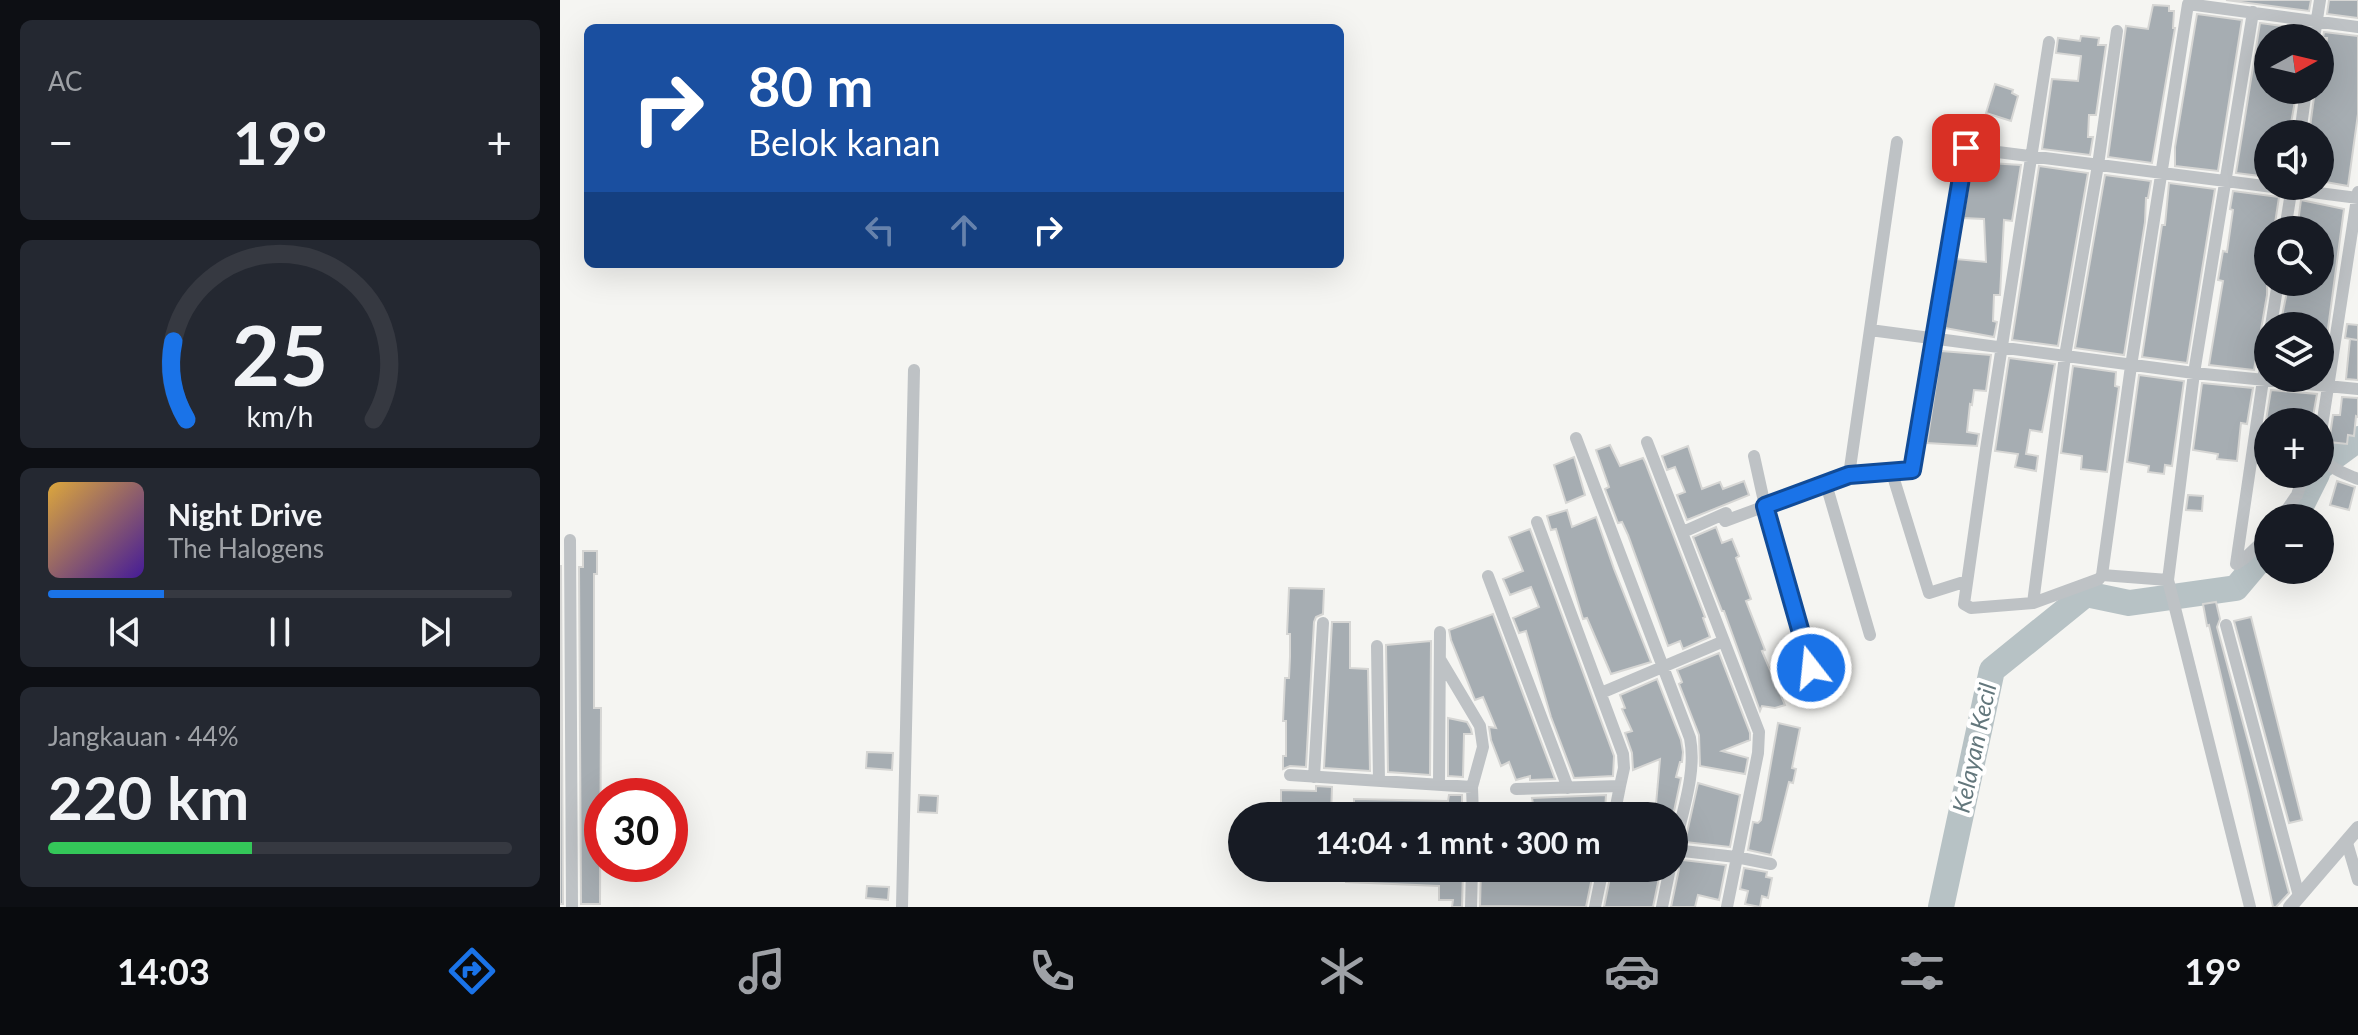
<!DOCTYPE html>
<html lang="id">
<head>
<meta charset="utf-8">
<style>
	:root { --surface:#171b24; --page:#242831; --text:#f1f3f6; --muted:#9ea1a6; --line:#363941; --accent:#1a73e8 }
	body { margin:0; font-family:Lato,sans-serif; background:var(--page); color:var(--text); height:100vh; display:flex; flex-direction:column; font-size:30px; white-space:nowrap }
	* { box-sizing:border-box; margin:0 }
	p { font-size:26px; color:var(--muted) }
	.icon { flex:none; width:44px; height:44px; fill:none; stroke:currentColor; stroke-width:2; stroke-linecap:round; stroke-linejoin:round }
	.map { position:relative; flex:1; overflow:hidden }
	.panel { display:flex; flex-direction:column; gap:20px; padding:20px; background:#0d0f14; width:560px }
	.panel>* { flex:none }
	.banner { position:absolute; left:24px; top:24px; width:760px; height:244px; border-radius:12px; box-shadow:0 8px 32px #0002; background:#1a4fa0; color:#fff; overflow:hidden }
	.needle { width:52px; rotate:82deg }
	.tools { position:absolute; left:1694px; top:24px; display:grid; gap:16px }
	.tools a { display:grid; place-items:center; width:80px; height:80px; border-radius:50%; background:var(--surface); box-shadow:0 8px 32px #0002; font-size:40px }
	.speed { position:absolute; left:24px; top:778px; display:flex; gap:16px; font-size:40px; font-weight:700; text-align:center }
	.speed>* { display:grid; place-content:center; width:104px; height:104px; border-radius:50%; background:var(--surface); box-shadow:0 8px 32px #0002; line-height:1 }
	.speed .limit { border:12px solid #d22; background:#fff; color:#111 }
	.pin { position:absolute; display:grid; place-items:center; width:68px; height:68px; color:#fff; margin:-34px; border-radius:16px; box-shadow:0 4px 12px #0006 }
	.me { position:absolute; width:88px; margin:-44px; rotate:344deg; stroke-linejoin:round; filter:drop-shadow(0 0 6px #0008) }
	.turn { display:flex; align-items:center; gap:28px; height:168px; padding:0 32px; font-size:36px }
	.turn .icon { width:104px; height:104px; stroke-width:2.5 }
	.turn b { display:block; font-size:56px; line-height:68px }
	.lanes { display:flex; align-items:center; height:76px; padding:0 32px; background:#0003; justify-content:center; gap:40px; direction:ltr }
	.lanes .off { opacity:.35 }
	.big { font-size:60px; font-weight:700; line-height:1.1 }
	.panel .tile { flex:1; display:flex; flex-direction:column; justify-content:center; gap:12px; min-width:0; padding:0 28px; border-radius:12px; background:var(--page) }
	.panel .dial { align-items:center; gap:0 }
	.dial svg { height:208px; overflow:visible; fill:none; stroke:var(--line); stroke-width:7; stroke-linecap:round; text-anchor:middle }
	.dial text { fill:var(--text); stroke:none }
	.song { display:flex; align-items:center; gap:24px }
	.cover { width:96px; height:96px; border-radius:12px; background:linear-gradient(135deg,hsl(40 70% 55%),hsl(260 70% 35%)) }
	.played { height:8px; border-radius:4px; background:linear-gradient(90deg,var(--accent) 25%,var(--line) 25%) }
	.keys { display:flex; justify-content:space-around; direction:ltr }
	.heat { display:flex; justify-content:space-between; align-items:center; font-size:44px; direction:ltr }
	.charge { height:12px; border-radius:6px; background:linear-gradient(90deg,#34c759 44%,var(--line) 0) }
	.trip { position:absolute; left:668px; top:802px; width:460px; height:80px; border-radius:40px; background:var(--surface); box-shadow:0 8px 32px #0002; font-weight:700; line-height:80px; text-align:center }
	.tab-bar { display:flex; height:128px; justify-content:space-around; align-items:center; background:#090b0e; color:var(--muted) }
	.tab-bar .icon { width:56px; height:56px }
	.tab-bar .on { color:var(--accent) }
	.tab-bar b { font-size:36px; color:var(--text) }
	main { display:flex; flex:1; min-height:0 }
	.map>svg:first-child { display:block }
</style>
</head>
<body>
<main>
<section class="panel">
<div class="tile"><p>AC</p>
<div class="heat"><a>−</a><b class="big">19°</b><a>+</a></div>
</div>
<div class="tile dial"><svg viewBox="0 0 100 80">
<path d="M14 69A42 42 0 1 1 86 69"/>
<path d="M14 69A42 42 0 0 1 9 39" stroke="#1a73e8"/>
<text x="50" y="56" font-size="32" font-weight="700">25</text>
<text x="50" y="72" font-size="11">km/h</text>
</svg></div>
<div class="tile">
<div class="song"><i class="cover"></i><div><b>Night Drive</b><p>The Halogens</p></div></div>
<div class="played"></div>
<div class="keys"><svg class="icon" aria-label="previous" viewBox="0 0 24 24"><path d="M18 5L8 12l10 7zM5 5v14"/></svg><svg class="icon" aria-label="pause" viewBox="0 0 24 24"><path d="M8 5v14M16 5v14"/></svg><svg class="icon" aria-label="next" viewBox="0 0 24 24"><path d="M6 5l10 7-10 7zM19 5v14"/></svg></div>
</div>
<div class="tile"><p>Jangkauan · 44%</p><b class="big">220 km</b><div class="charge"></div></div>
</section>
<div class="map">
<svg width="1798" height="907" viewBox="0 0 1798 907">
	<rect width="100%" height="100%" fill="#f5f5f2"/>
	<g fill="none" stroke-linecap="round" stroke-linejoin="round">
		<path stroke="#b7c2c5" stroke-width="26" d="M1760,467L1798,439
			M1735,518L1757,474
			M1381,907L1432,670L1526,594L1569,603L1676,588L1708,550"/>
	</g>
	<path fill="#a6adb2" stroke="#d6d6d4" stroke-width="2" d="M1666,0H1751L1749,11Z
		M1769,0H1798V18L1767,14Z
		M1593,5L1609,6V11H1614L1613,28H1615L1592,163L1548,157L1566,26L1588,29Z
		M1637,14L1682,20L1658,171L1615,166V147Z
		M1700,23L1746,29L1745,38H1708V90H1737L1729,134H1708V177L1676,173Z
		M1764,32L1798,36V114L1788,186L1760,181V134H1749L1755,90H1760L1763,74L1767,38H1763Z
		M1521,36L1539,38L1538,45H1546L1536,115H1529L1528,137H1533L1530,155L1482,149L1492,79L1518,81L1521,56L1496,53L1498,38L1520,41Z
		M1435,84L1453,90L1452,93L1458,96L1451,121L1426,113Z
		M1413,162L1461,165L1452,221L1444,220L1440,295H1434L1433,321L1437,322L1434,337L1385,328L1396,259L1426,262L1424,219L1403,218Z
		M1479,166L1528,173L1498,346L1452,340Z
		M1545,175L1591,181L1588,198H1586L1585,222L1564,355L1515,348Z
		M1609,183L1655,189L1627,363L1582,357L1602,225H1605Z
		M1673,191L1719,197L1714,230H1708L1707,295L1694,370L1649,365L1663,281L1658,280L1663,251L1667,252L1673,210L1670,209Z
		M1741,200L1784,209L1767,336L1760,335V326H1720L1729,282H1760V230H1737Z
		M1787,324L1798,325V380L1786,379L1790,339L1797,340L1785,338Z
		M1381,351L1431,355L1426,391L1414,390L1412,405L1410,404L1407,432L1419,434L1417,446L1367,443Z
		M1449,358L1495,364L1482,432L1470,430L1466,454L1478,456L1476,471L1455,467L1458,454L1435,451Z
		M1513,366L1556,372L1555,386L1559,387L1547,472L1521,469L1522,456L1501,453Z
		M1579,375L1624,381L1612,466L1605,465L1604,474L1588,472L1589,466L1567,462Z
		M1642,383L1693,388L1687,424L1681,423L1677,461L1657,459L1658,454L1633,450Z
		M1711,390L1757,394L1752,422H1708V427L1705,426Z
		M1782,397L1798,398V417L1796,416L1794,436L1788,435L1787,444L1769,442L1773,415H1780Z
		M1050,445L1060,466L1083,458L1085,462L1145,617L1143,618L1150,637L1123,649L1120,641L1108,646L1068,535L1062,522L1058,523L1045,489L1049,487L1036,450Z
		M1128,446L1142,489L1160,482L1163,489L1184,481L1189,495L1127,520L1117,495L1125,492L1115,467L1107,470L1102,456Z
		M1014,457L1025,495L1006,503L994,465Z
		M1777,481L1795,487L1789,510L1770,505Z
		M1628,495L1643,496L1642,511L1626,510Z
		M1007,510L1012,527L1036,517L1054,569L1091,662L1051,674L1027,618L1023,619L996,529L991,530L987,516Z
		M1156,527L1162,543L1172,539L1179,556L1176,558L1191,599L1186,601L1205,650L1202,651L1225,705L1215,708L1202,706L1200,711L1164,611H1162L1133,537Z
		M970,529L1054,756L1053,776L1014,778L991,717L966,631L959,633L953,618L979,607L971,587L950,595L943,579L963,571L949,537Z
		M23,551H37V574H34V708H41L40,904H21L19,567H23Z
		M0,566H1L3,904H0Z
		M729,588L764,589L763,614L756,617L754,622L746,767L730,766L723,769V756H726V721H723L725,678H729L730,657V634H727Z
		M1656,602L1660,619L1657,627L1729,893L1716,907H1713L1688,791L1649,625L1647,626L1643,604Z
		M933,614L995,779L970,780V776L956,780L949,762L941,766L931,740L929,727L936,728L923,697L915,700L891,640L889,630Z
		M1691,617L1742,820L1729,823L1674,621Z
		M772,622H790V668L808,669L810,771L764,768Z
		M871,641L870,775L828,772L826,645Z
		M1159,653L1190,733V740L1162,751L1188,758L1185,774L1140,766L1139,735L1119,684L1122,682L1117,670Z
		M1097,679L1121,740L1123,752L1122,762H1120L1116,777L1121,778L1113,816H1095L1100,759L1073,770L1072,753L1065,733L1072,731L1062,709L1065,708L1060,695Z
		M888,718L907,722L911,729L912,734H904L903,777L888,776Z
		M1218,723L1240,728L1232,768L1236,769L1233,783L1229,782L1211,855L1188,850L1193,822L1198,823L1201,820Z
		M307,752L333,753L332,770L306,768Z
		M1138,783L1180,795L1170,847L1125,842Z
		M756,786L772,787L771,816H755V813L734,812V809L721,808V790L756,791Z
		M359,795L378,796L377,813L358,812Z
		M889,795H902V815L794,816V799L888,801Z
		M1046,795L1045,810L1036,809L1035,816H975L972,798Z
		M1114,859L1166,865L1159,900L1138,895L1135,907H1111L1119,869Z
		M726,868H759L758,880H726Z
		M787,868H903L902,907H892L893,900H879V886L786,882Z
		M921,868H1034L1026,907L920,906Z
		M1052,868H1101L1093,907H1044Z
		M1184,868L1207,872L1206,877L1212,878L1208,898L1202,896L1200,907L1185,904L1188,891L1180,889Z
		M307,886L329,887L328,900L306,898Z"/>
	<g fill="none" stroke-linecap="round" stroke-linejoin="round">
		<path stroke="#bec2c5" stroke-width="12" d="M1754,38L1760,0
			M1489,42L1426,449L1404,604L1411,608L1473,603L1539,579L1542,575L1608,580
			M1740,134L1746,90
			M1725,230L1732,186
			M1711,326L1718,282
			M1310,330L1634,373L1798,389
			M1016,438L1130,738C1137,774 1121,815 1114,850
			M1760,439L1798,192
			M1087,442L1199,732L1198,753L1167,907
			M1760,443C1762,467 1778,471 1798,479
			M1194,456L1205,506L1258,695
			M1332,473L1369,593L1407,581
			M1289,475L1337,142
			M1266,484L1310,635
			M1721,518L1737,495L1744,474
			M1165,521L1289,475L1352,470L1406,148L1798,198
			M977,522L1063,754L1064,768L1060,786
			M1123,532L1166,513
			M10,540L12,907
			M1676,564L1708,346
			M1676,564L1685,558L1708,536
			M1542,575L1571,366L1628,4L1798,27
			M928,576L1008,788
			M1473,603L1505,356L1538,165L1557,31
			M1666,625L1739,896
			M817,646L819,781
			M880,659L920,726L923,747L912,787L913,816
			M1041,693L1164,641
			M730,775L912,787
			M754,777L763,623
			M879,784L880,632
			M956,789L1060,786L1054,816
			M1787,843L1798,880
			M1114,850L1176,857L1211,864
			M342,907L354,370
			M911,907L912,868
			M1035,907L1043,868
			M1102,907L1110,868
			M1690,907L1608,580L1634,373L1693,12"/>
		<path stroke="#bec2c5" stroke-width="14" d="M1730,907L1798,828"/>
	</g>
	<g fill="none" stroke-linecap="round" stroke-linejoin="round">
		<g stroke="#114b97" stroke-width="20">
			<path id="route" d="M1251,668L1205,506L1289,475L1352,470L1406,148"/>
		</g>
		<use href="#route" stroke="#1a73e8" stroke-width="14"/>
	</g>
	<g text-anchor="middle" stroke-width="8" stroke-linejoin="round" paint-order="stroke">
		<g font-size="24" font-style="italic" fill="#63777c" stroke="#fff">
			<text transform="translate(1415 748) rotate(-78)" y="8">Kelayan Kecil</text>
		</g>
	</g>
</svg>
<div class="tools">
<a><svg class="needle" viewBox="-14 -14 28 28"><path d="M0-13l5 13h-10z" fill="#e53935"/><path d="M0 13l5-13h-10z" fill="#9ea1a6"/></svg></a>
<a><svg class="icon" aria-label="sound" viewBox="0 0 24 24"><path d="M4 9h4l5-4v14l-5-4H4zM17 9q2 3 0 6"/></svg></a>
<a><svg class="icon" aria-label="search" viewBox="0 0 24 24"><circle cx="10" cy="10" r="6"/><path d="M15 15l6 6"/></svg></a>
<a><svg class="icon" aria-label="layers" viewBox="0 0 24 24"><path d="M12 4l9 5-9 5-9-5zM3 14l9 5 9-5"/></svg></a>
<a>+</a>
<a>−</a>
</div>
<div class="speed"><div class="limit">30</div></div>
<div class="pin" style="left:1406px;top:148px;background:#d93025"><svg class="icon" aria-label="arrive" viewBox="0 0 24 24"><path d="M6 21V4h12l-3 4 3 4H6"/></svg></div>
<svg class="me" style="left:1251px;top:668px" viewBox="-20 -20 40 40"><circle r="17" fill="#1a73e8" stroke="#fff" stroke-width="3"/><path d="M0-11L8 9 0 5-8 9z" fill="#fff"/></svg>
<div class="trip">14:04 · 1 mnt · 300 m</div>
<div class="banner">
<div class="turn"><svg class="icon" aria-label="right" viewBox="0 0 24 24"><path d="M7 20v-9h11M14 6l5 5-5 5"/></svg><div><b>80 m</b>Belok kanan</div></div>
<div class="lanes"><svg class="icon off" aria-label="left" viewBox="0 0 24 24"><path d="M17 20v-9H6M10 6l-5 5 5 5"/></svg><svg class="icon off" aria-label="ahead" viewBox="0 0 24 24"><path d="M12 20V5M6 11l6-6 6 6"/></svg><svg class="icon" aria-label="right" viewBox="0 0 24 24"><path d="M7 20v-9h11M14 6l5 5-5 5"/></svg></div>
</div>
</div>
</main>
<nav class="tab-bar">
<b>14:03</b>
<svg class="icon on" aria-label="directions" viewBox="0 0 24 24"><path d="M12 3l9 9-9 9-9-9zM9 14v-3h6M13 9l2 2-2 2"/></svg>
<svg class="icon" aria-label="music" viewBox="0 0 24 24"><path d="M9 18V5l10-2v13"/><circle cx="6" cy="18" r="3"/><circle cx="16" cy="16" r="3"/></svg>
<svg class="icon" aria-label="phone" viewBox="0 0 24 24"><path d="M5 4h4l2 5-3 2q2 4 5 5l2-3 5 2v4C11 20 4 13 5 4z"/></svg>
<svg class="icon" aria-label="climate" viewBox="0 0 24 24"><path d="M12 3v18M4 7l16 10M4 17L20 7"/></svg>
<svg class="icon" aria-label="car" viewBox="0 0 24 24"><path d="M5 17H2v-5l4-1 3-4h7l3 4 3 1v5h-3M9 17h6M6 11h13"/><circle cx="7" cy="17" r="2"/><circle cx="17" cy="17" r="2"/></svg>
<svg class="icon" aria-label="filters" viewBox="0 0 24 24"><path d="M4 7h16M4 17h16"/><circle cx="9" cy="7" r="2"/><circle cx="15" cy="17" r="2"/></svg>
<b>19°</b>
</nav>
</body>
</html>
